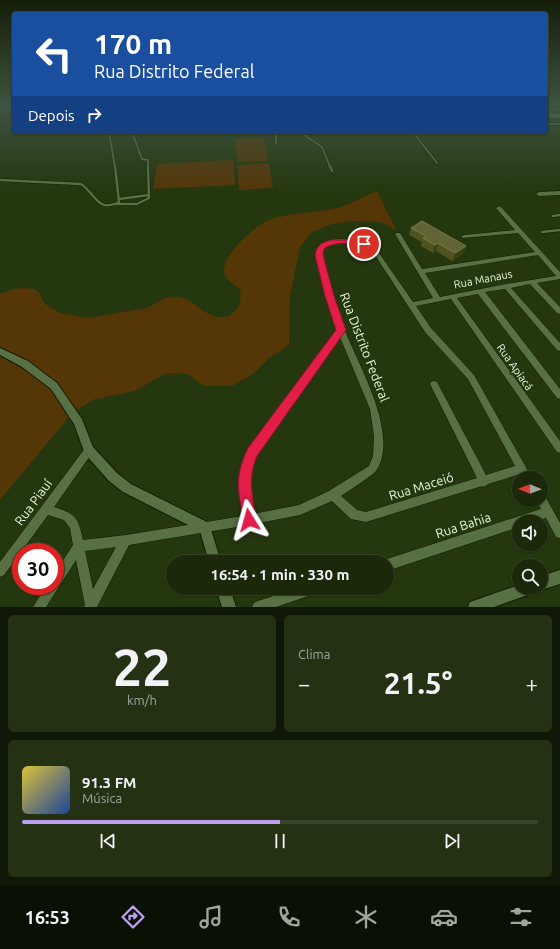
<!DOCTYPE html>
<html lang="pt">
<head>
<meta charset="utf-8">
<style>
	:root { --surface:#1b290a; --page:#243113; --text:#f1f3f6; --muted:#a0a69c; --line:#39452b; --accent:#bca0f2 }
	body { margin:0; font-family:Ubuntu,sans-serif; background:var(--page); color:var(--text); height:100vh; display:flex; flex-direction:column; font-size:15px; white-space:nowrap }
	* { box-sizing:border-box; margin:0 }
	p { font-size:13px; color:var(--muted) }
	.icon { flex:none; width:22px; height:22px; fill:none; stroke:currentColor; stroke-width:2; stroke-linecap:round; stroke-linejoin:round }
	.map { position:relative; height:607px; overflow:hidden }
	.side { display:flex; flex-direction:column; gap:8px; padding:8px; background:#0f1706; flex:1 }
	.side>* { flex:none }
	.top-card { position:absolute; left:12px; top:12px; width:536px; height:122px; border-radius:4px; box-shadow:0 1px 3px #0004,0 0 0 1px var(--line); background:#1a4fa0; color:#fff; overflow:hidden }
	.needle { width:26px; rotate:271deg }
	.controls { position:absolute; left:512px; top:471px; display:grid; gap:8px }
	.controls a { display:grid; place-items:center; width:36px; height:36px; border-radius:50%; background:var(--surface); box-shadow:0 1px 3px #0004,0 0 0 1px var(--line); font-size:20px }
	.speed { position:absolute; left:12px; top:543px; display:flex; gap:8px; font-size:20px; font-weight:700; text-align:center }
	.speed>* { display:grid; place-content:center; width:52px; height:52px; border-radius:50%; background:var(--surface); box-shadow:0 1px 3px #0004,0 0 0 1px var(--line); line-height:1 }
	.speed .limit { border:6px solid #d22; background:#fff; color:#111 }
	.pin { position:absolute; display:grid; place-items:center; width:34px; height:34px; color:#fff; margin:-17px; border:2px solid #fff; border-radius:50%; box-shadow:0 1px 4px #0007 }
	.me { position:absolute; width:44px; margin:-22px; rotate:352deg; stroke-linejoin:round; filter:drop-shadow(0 0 3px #0008) }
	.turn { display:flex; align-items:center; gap:14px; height:84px; padding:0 16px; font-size:18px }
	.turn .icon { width:52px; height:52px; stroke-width:2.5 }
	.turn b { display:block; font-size:28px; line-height:34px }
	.then { display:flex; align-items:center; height:38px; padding:0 16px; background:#0003; gap:8px; font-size:15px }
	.big { font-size:30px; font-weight:700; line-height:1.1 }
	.side .card { flex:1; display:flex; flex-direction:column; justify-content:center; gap:6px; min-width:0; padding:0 14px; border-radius:6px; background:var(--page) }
	.side .dial { align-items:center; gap:0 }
	.dial b { font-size:52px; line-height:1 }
	.song { display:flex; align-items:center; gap:12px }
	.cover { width:48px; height:48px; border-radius:6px; background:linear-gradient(135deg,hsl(50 70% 55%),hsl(220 70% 35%)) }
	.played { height:4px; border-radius:2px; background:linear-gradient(90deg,var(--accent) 50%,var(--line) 50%) }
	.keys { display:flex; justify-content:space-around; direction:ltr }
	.heat { display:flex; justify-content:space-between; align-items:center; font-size:22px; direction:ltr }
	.side .tiles { flex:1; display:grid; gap:8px; grid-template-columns:1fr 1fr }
	.card:last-child { grid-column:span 2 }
	.trip { position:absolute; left:166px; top:555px; width:228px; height:40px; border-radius:20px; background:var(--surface); box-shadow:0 1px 3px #0004,0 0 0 1px var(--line); font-weight:700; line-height:40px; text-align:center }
	.tabs { display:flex; height:64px; justify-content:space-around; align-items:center; background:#0b1004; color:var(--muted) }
	.tabs .icon { width:28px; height:28px }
	.tabs .on { color:var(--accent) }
	.tabs b { font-size:18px; color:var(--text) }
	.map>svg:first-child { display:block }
</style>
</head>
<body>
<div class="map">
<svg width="560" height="607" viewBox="0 0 560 607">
	<rect width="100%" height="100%" fill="#24370e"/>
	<path fill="#553607" d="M264,138L268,161L237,162L235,139Z
		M233,160L235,185L153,189L157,164Z
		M269,163L273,188L239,190L237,165Z
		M377,191L396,230L381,222L352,221L332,224L312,232L300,247L290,296L289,345L269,358L254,373L232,386H205L187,374L166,373L135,391L95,399L73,412L0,500V294L13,289L25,288L34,289L40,294L43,302L52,309L61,313L88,318L147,308L165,298L179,297L189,300L205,312L216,317H228C239,308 242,304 240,289C234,284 224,279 224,271C223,255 255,225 269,220C292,212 318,213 341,207C354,203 365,195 377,191Z"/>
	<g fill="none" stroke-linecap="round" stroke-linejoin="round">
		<g stroke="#0f1d01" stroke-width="3">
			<path id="service-far1" d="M109,132L115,167
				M132,132L142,159L148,160V167
				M276,132V144
				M300,132L322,147L330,167
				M413,132L437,163"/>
		</g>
		<g stroke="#0f1d01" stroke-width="3.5">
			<path id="service" d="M330,166L332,171
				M0,180L81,184C96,194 97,213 119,202L115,166
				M119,199L149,195
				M116,204H137L149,198L148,166
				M553,216L560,215
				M542,232L560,230"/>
		</g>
		<g stroke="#0f1d01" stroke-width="1">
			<path id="minor" d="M560,191V195L539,196L536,194L539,192Z
				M499,206L501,207L560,272V279L537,283L560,307V314L557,313L530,284L511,288L560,343V351L557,350L505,289L485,292L560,389V399L557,398L478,294L457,298L560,441V453L557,452L451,299L416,306L431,328L474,375L532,478H522L520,474L488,484L484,487L482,486L366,522L351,519L332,501L300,515L249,525L129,545L97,607H84L85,605L76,560L46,607H33L46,586H55V573L73,545L70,528L64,520L48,515L4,575L0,577V562L86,447L89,446L92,447L94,450L92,453L54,507C76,514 78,517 83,540L126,535L243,516C240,490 239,473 250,449L337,330L326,296L316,255L320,245C336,234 363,240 377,250L413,302L433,298L395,234L396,233H400L422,269L535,252L518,233L462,238V236L464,235L515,230L496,208ZM343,243L363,247L373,252L425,332L468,379L515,466L486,475L437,382L434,381L431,382L430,384L477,478L366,512L357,510L341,496C348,491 372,476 376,471C400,435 359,366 345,331C335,306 329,281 322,255C325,242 332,243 343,243ZM538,255L556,276L506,284L440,297L425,273ZM340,337L370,409L374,436L373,456L369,466L329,491L299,505L253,514L250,493V478L257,455ZM116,547L93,589L85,551Z
				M541,495L545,496L560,523V538L556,537L546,518L533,522H519V527L387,571V562H383L387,559L541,509L536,500H541Z
				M298,588H322L320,592L276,607H252L254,603L258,601Z"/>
		</g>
		<g stroke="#0f1d01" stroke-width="2">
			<path id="tertiary" d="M0,106L14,107V109L0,108Z
				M546,108L560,109V111L546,110Z
				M546,123H560V125H546Z
				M0,348L28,361L57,383L82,419L93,447L117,473L131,484L209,523L221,562H209L200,531L123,492L109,481L85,454L74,424L51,389L22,367L0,355Z
				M560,570V584L541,590L537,588H541V576Z
				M519,585V588H535L533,593L494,607H468L470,602Z
				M216,588H230L236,607H222Z"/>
		</g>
		<g stroke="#0f1d01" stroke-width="1">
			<path id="primary" d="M546,113L560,114V118L546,117Z"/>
		</g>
		<use href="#service-far1" stroke="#596f44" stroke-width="2"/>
		<use href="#service" stroke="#596f44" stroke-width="2.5"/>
		<use href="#minor" fill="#596f44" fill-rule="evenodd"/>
		<use href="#tertiary" fill="#596f44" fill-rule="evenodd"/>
		<use href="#primary" fill="#6c97ab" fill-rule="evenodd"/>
	</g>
	<path fill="#505320" d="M411,228L466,246L463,254L452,261L436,251L433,253L421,246L422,242L409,235Z"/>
	<path fill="#384110" d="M438,243L436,251L433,253L435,245Z
		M466,246L463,254L452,261L455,253Z"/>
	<path fill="#616535" stroke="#767c4f" d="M422,221L466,246L455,253L438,243L435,245L423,238L426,236L411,228Z"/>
	<linearGradient id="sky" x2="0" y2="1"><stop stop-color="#141e08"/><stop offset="0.55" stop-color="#3f5341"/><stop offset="1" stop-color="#3f5341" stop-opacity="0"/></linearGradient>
	<rect width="560" height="191" fill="url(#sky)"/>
	<path fill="#e11d48" stroke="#92132f" d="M332,240H358L368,244L364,246C353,243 332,241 324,249L323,255L334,296L346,330L257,456C247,479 253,497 256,520L254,525L249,527L245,525L243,520C238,488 234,478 248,448L336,330L325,296L315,255C317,245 322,242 332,240Z"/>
	<g text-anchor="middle" stroke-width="4" stroke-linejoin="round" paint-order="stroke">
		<g font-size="11" fill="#e8f6de" stroke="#24370e">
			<text transform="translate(483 279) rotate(-11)" y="4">Rua Manaus</text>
			<text transform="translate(515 367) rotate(55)" y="4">Rua Apiacá</text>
		</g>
		<g font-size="13" fill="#e8f6de" stroke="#24370e">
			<text transform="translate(365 347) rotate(69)" y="5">Rua Distrito Federal</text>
			<text transform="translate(421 486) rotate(-17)" y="5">Rua Maceió</text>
			<text transform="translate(33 502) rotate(-54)" y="5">Rua Piauí</text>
			<text transform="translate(463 525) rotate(-18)" y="5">Rua Bahia</text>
		</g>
	</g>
</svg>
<div class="controls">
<a><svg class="needle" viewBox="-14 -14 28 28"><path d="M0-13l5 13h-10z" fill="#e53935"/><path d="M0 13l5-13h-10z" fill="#a0a69c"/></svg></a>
<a><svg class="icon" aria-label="sound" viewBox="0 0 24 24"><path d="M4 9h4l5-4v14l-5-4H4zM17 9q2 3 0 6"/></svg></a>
<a><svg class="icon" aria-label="search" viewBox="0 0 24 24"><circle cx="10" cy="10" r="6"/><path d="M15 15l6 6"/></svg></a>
</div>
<div class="speed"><div class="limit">30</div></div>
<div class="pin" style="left:364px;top:244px;background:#d93025"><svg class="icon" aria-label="arrive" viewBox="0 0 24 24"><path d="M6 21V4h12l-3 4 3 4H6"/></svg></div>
<svg class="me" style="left:249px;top:520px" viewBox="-20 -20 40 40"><path d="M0-17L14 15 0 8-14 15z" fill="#e11d48" stroke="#fff" stroke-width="4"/></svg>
<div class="trip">16:54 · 1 min · 330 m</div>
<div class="top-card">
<div class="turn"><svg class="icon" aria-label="left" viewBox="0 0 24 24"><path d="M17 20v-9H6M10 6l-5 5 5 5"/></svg><div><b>170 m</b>Rua Distrito Federal</div></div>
<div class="then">Depois<svg class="icon" aria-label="right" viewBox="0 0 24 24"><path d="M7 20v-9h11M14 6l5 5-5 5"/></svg></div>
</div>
</div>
<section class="side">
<div class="tiles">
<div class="card dial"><b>22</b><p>km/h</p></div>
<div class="card"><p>Clima</p>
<div class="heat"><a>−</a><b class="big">21.5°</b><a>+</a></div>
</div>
<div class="card">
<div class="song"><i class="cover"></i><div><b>91.3 FM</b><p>Música</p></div></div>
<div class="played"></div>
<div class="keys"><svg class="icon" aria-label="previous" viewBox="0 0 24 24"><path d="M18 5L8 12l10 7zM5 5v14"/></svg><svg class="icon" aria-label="pause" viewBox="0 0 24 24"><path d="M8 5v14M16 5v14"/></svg><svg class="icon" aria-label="next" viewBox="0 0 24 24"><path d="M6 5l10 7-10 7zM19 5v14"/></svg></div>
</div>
</div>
</section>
<nav class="tabs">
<b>16:53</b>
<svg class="icon on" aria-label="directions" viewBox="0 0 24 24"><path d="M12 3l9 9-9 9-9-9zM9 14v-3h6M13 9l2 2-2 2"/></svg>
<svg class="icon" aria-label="music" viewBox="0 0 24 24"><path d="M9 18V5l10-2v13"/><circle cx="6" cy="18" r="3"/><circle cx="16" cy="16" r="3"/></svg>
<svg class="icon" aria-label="phone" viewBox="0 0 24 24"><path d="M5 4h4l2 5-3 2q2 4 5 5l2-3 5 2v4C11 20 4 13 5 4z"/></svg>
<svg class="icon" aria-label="climate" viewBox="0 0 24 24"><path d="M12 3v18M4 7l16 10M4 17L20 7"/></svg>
<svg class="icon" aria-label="car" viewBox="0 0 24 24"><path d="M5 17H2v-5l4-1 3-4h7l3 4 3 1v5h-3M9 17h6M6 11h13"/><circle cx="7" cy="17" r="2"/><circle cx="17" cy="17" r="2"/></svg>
<svg class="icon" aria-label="filters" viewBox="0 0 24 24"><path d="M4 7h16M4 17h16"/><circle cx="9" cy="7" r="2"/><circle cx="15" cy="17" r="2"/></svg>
</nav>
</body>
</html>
